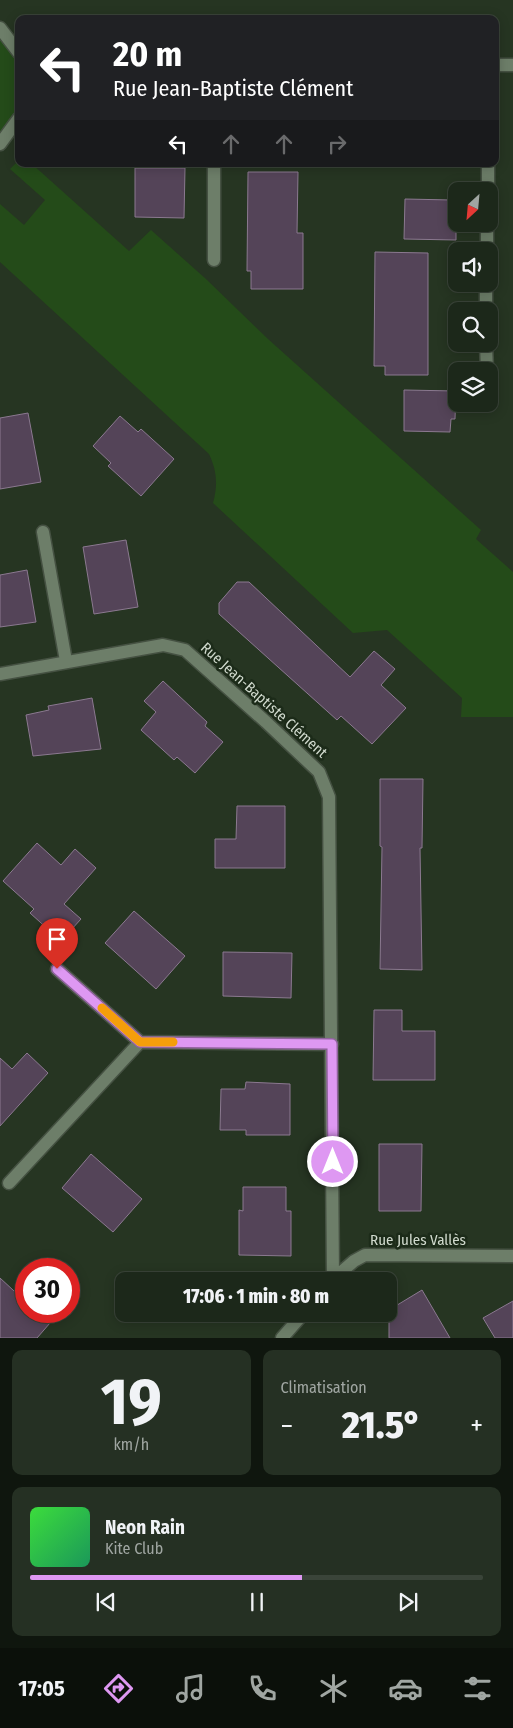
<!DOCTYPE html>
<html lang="fr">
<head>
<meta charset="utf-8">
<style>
	:root { --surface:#1c281a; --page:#253023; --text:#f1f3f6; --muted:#a0a6a2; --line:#3a4439; --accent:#de98f2 }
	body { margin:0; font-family:"Fira Sans Condensed",sans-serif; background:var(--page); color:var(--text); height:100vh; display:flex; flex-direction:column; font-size:19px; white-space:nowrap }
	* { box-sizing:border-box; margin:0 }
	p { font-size:16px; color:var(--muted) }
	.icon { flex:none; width:28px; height:28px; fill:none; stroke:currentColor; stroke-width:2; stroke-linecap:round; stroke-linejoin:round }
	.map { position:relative; height:1338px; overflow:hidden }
	.sheet { display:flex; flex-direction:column; gap:12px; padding:12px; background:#0f160e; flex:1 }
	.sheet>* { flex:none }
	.top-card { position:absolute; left:15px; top:15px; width:484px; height:152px; border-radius:10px; box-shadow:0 2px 12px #0003,0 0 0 1px var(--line); background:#202124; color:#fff; overflow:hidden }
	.needle { width:32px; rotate:206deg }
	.tools { position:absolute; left:448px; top:182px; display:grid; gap:10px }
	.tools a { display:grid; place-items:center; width:50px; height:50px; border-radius:10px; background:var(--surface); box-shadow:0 2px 12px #0003,0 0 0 1px var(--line); font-size:25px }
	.speed { position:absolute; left:15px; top:1258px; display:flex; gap:10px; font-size:25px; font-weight:700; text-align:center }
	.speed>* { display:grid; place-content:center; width:65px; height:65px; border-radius:50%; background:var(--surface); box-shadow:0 2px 12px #0003,0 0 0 1px var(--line); line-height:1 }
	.speed .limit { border:8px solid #d22; background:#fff; color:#111 }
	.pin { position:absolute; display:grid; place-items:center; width:42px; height:42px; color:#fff; margin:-51px -21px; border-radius:50% 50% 50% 0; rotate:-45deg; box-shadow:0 0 5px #0007 }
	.pin .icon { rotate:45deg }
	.me { position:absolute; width:55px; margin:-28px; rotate:0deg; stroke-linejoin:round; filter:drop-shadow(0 0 4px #0008) }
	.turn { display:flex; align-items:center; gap:18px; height:105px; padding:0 15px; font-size:22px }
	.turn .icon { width:65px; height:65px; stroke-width:2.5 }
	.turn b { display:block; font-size:35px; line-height:42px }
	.lanes { display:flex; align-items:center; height:48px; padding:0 15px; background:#0003; justify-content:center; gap:25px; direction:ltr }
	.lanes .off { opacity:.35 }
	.big { font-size:38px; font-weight:800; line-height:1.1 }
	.sheet .tile { flex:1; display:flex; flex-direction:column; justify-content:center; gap:8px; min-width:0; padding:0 18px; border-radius:10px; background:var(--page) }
	.sheet .dial { align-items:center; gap:0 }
	.dial b { font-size:65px; line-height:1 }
	.song { display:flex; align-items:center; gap:15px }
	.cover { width:60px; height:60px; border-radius:8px; background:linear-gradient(135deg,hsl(120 70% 55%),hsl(150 70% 35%)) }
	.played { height:5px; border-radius:2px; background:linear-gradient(90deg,var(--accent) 60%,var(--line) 60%) }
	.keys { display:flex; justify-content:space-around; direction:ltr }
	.heat { display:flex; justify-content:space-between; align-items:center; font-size:28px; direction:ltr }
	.sheet .tiles { flex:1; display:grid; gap:12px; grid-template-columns:1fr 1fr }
	.tile:last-child { grid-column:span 2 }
	.trip { position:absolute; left:115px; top:1272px; width:282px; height:50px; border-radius:10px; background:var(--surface); box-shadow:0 2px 12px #0003,0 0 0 1px var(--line); font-weight:800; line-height:50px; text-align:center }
	.dock { display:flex; height:80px; justify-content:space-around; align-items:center; background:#0b100a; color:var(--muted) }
	.dock .icon { width:35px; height:35px }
	.dock .active { color:var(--accent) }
	.dock b { font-size:22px; color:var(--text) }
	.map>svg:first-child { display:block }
</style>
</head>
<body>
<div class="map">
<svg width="513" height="1338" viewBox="0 0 513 1338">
	<rect width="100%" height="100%" fill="#263522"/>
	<path fill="#244b19" d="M0,28L19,53V118L0,144Z
		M19,160V164H32L129,251L151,230L206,279L268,339L481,530L476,539L513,572V717H461L462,698L387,630L353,633L213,503C218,485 217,471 209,454L0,262V204L24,225L45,200L10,169Z"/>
	<path fill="#544458" stroke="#8b7990" d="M135,168H185L184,218L135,217Z
		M248,172H298L297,233H303V289H251V271H247Z
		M405,199L452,200V213H456V240L404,239Z
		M375,252L428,253V375H385V366H374Z
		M404,390L456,391L455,419H451L450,432L404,431Z
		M28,413L41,482L0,489V418Z
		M120,416L138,432L141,429L174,459L141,496L108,466L111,463L93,446Z
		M126,540L138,607L94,614L83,547Z
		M27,570L36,622L0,627V575Z
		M237,582H249L350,677L374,651L395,669L381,685L406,708L372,744L341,716L337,720L219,614V603Z
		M163,681L207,722L205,726L223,742L195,773L177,757L174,760L141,730L156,712L144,701Z
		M92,698L101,749L33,756L26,715L49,710L48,706Z
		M380,779H423L422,848H420L422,970L380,969L382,847L380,846Z
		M237,806H285V868H215V839H236Z
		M37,843L61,865L75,849L96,868L64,904L81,919L61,941L30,913L34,909L3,881Z
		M134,911L185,956L156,989L105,943Z
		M223,952L292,953L291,998L223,996Z
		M374,1010H402V1031H435V1080H373Z
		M27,1053L48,1073L0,1126V1058L12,1069Z
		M246,1082L290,1084V1135H246V1130H220L221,1089H245Z
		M379,1144H422L421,1211H379Z
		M91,1154L142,1199L113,1232L62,1188Z
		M243,1187H286V1211H291V1256L239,1255V1210L243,1211Z
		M0,1278L26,1302V1311H37L50,1323L37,1338H0Z
		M422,1290L450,1338H389V1310Z
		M513,1301V1338H495L483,1318Z"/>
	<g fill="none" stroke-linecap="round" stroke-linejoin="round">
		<g stroke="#455142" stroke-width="15">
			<path id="street" d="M0,28L19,53
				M495,65H513
				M0,144L19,118
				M488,191V164
				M487,251V224
				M214,260V164
				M486,311V284
				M486,344L487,371
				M43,532L66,661
				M0,674L163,645L185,650L266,722L319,772L329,797L333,1279
				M57,969L140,1042L332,1044
				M9,1183L140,1042
				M331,1281L354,1261L365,1255L513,1256
				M282,1338L303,1314"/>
		</g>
		<use href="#street" stroke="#6d7e69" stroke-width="12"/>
	</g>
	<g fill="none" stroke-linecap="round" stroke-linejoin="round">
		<g stroke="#90639d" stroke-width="12">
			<path id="route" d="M57,969L140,1042L332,1044L333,1162"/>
		</g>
		<use href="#route" stroke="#de98f2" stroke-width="9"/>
		<path stroke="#f59e0b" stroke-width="9" d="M102,1008L140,1042H173"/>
	</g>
	<g text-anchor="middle" stroke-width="5" stroke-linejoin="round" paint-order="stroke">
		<g font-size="15" fill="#d1dace" stroke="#1c2b19">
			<text transform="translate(264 700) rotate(42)" y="5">Rue Jean-Baptiste Clément</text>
			<text x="418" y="1245">Rue Jules Vallès</text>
		</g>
	</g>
</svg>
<div class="tools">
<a><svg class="needle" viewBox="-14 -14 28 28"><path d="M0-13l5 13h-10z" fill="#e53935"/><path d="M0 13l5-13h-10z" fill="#a0a6a2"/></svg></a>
<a><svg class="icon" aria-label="sound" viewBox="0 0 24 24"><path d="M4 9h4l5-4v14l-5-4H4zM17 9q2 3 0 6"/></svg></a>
<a><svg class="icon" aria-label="search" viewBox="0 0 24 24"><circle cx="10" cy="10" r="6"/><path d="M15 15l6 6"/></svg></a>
<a><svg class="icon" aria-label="layers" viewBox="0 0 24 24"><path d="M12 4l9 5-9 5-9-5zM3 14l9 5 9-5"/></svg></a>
</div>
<div class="speed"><div class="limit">30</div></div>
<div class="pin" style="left:57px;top:969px;background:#d93025"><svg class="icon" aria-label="arrive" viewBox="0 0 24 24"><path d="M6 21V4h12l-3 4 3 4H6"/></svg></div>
<svg class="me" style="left:333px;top:1162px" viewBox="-20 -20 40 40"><circle r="17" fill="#de98f2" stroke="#fff" stroke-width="3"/><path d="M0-11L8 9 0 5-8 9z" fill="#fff"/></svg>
<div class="trip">17:06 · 1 min · 80 m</div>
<div class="top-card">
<div class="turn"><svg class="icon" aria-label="left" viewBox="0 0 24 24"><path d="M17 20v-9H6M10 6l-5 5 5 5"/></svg><div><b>20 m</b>Rue Jean-Baptiste Clément</div></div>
<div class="lanes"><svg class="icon" aria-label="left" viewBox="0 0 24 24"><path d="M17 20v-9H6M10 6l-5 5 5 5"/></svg><svg class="icon off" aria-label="ahead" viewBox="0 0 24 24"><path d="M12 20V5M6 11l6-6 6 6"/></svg><svg class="icon off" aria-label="ahead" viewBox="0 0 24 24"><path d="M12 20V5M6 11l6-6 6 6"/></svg><svg class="icon off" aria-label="right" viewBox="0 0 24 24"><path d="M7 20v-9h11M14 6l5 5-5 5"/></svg></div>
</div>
</div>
<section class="sheet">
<div class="tiles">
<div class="tile dial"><b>19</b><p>km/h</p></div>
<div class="tile"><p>Climatisation</p>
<div class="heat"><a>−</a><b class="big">21.5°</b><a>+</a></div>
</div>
<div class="tile">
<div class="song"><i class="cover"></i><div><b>Neon Rain</b><p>Kite Club</p></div></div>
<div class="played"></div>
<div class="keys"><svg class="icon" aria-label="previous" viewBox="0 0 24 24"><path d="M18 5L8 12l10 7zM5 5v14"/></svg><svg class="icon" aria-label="pause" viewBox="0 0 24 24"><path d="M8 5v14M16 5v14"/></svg><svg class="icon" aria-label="next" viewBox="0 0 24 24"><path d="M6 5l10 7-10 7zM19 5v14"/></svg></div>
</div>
</div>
</section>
<nav class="dock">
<b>17:05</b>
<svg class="icon active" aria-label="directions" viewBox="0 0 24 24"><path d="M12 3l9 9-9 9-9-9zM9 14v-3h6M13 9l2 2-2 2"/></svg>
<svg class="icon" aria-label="music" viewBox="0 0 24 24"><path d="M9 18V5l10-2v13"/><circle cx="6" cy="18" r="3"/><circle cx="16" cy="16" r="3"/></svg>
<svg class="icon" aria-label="phone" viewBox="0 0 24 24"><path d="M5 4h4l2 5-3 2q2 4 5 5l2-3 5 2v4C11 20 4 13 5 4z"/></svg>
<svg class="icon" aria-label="climate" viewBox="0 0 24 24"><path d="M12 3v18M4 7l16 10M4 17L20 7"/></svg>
<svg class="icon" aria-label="car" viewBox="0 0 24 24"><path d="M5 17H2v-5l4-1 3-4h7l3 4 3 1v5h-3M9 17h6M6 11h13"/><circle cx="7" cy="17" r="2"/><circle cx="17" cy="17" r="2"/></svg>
<svg class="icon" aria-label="filters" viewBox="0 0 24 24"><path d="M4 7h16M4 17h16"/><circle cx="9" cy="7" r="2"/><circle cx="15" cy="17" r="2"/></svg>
</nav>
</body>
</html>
